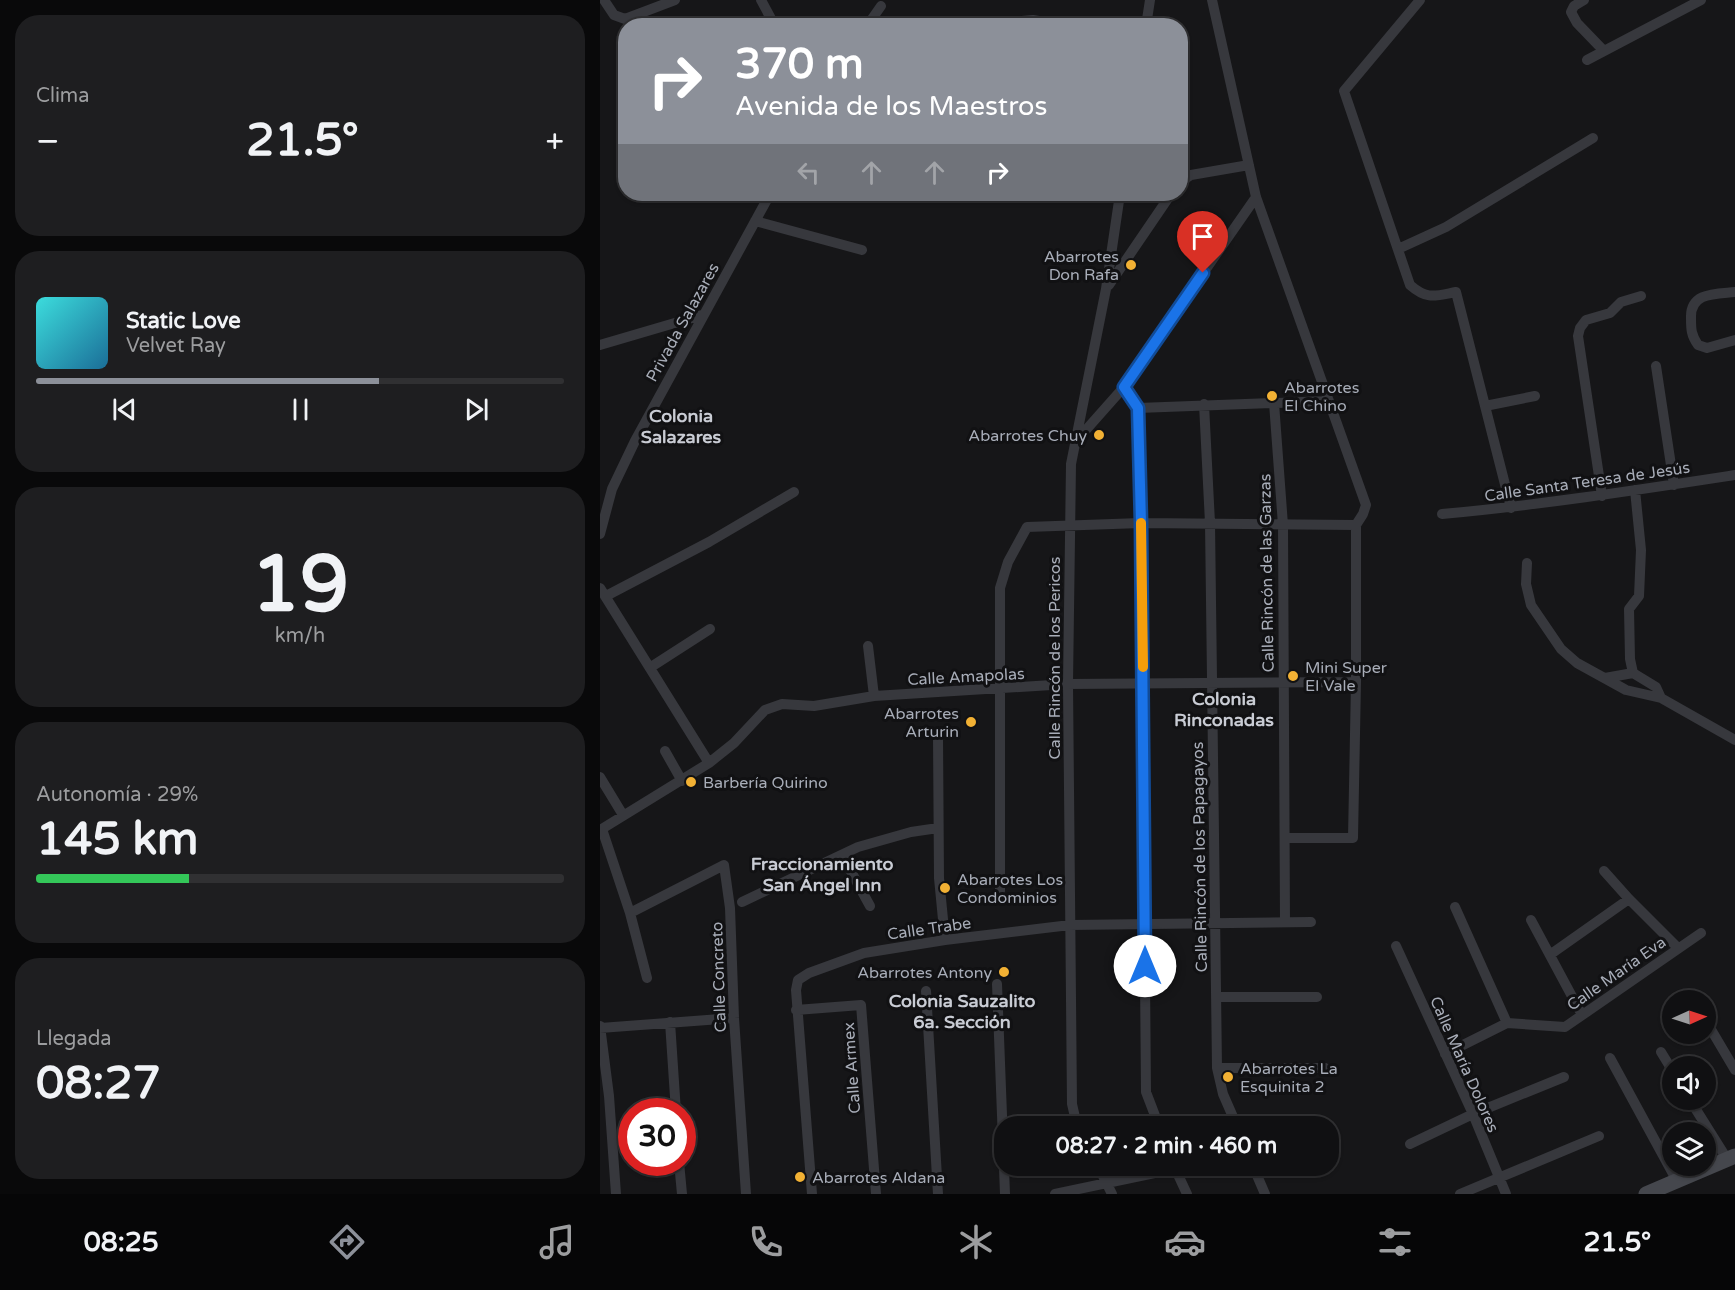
<!DOCTYPE html>
<html lang="es">
<head>
<meta charset="utf-8">
<style>
	:root { --surface:#101012; --page:#1e1e20; --text:#f1f3f6; --muted:#9c9d9f; --line:#303032; --accent:#8c9099 }
	body { margin:0; font-family:"Varela Round",sans-serif; background:var(--page); color:var(--text); height:100vh; display:flex; flex-direction:column; font-size:22px; white-space:nowrap }
	* { box-sizing:border-box; margin:0 }
	p { font-size:20px; color:var(--muted) }
	.icon { flex:none; width:33px; height:33px; fill:none; stroke:currentColor; stroke-width:2; stroke-linecap:round; stroke-linejoin:round }
	.map { position:relative; flex:1; overflow:hidden }
	.drawer { display:flex; flex-direction:column; gap:15px; padding:15px; background:#09090a; width:600px }
	.drawer>* { flex:none }
	.banner { position:absolute; left:18px; top:18px; width:570px; height:183px; border-radius:24px; box-shadow:0 2px 4px #0004,0 0 0 2px var(--line); background:#8c9099; color:#fff; overflow:hidden }
	.needle { width:39px; rotate:87deg }
	.tools { position:absolute; left:1062px; top:990px; display:grid; gap:12px }
	.tools a { display:grid; place-items:center; width:54px; height:54px; border-radius:50%; background:var(--surface); box-shadow:0 2px 4px #0004,0 0 0 2px var(--line); font-size:30px }
	.speed { position:absolute; left:18px; top:1098px; display:flex; gap:12px; font-size:30px; font-weight:700; text-align:center }
	.speed>* { display:grid; place-content:center; width:78px; height:78px; border-radius:50%; background:var(--surface); box-shadow:0 2px 4px #0004,0 0 0 2px var(--line); line-height:1 }
	.speed .limit { border:9px solid #d22; background:#fff; color:#111 }
	.pin { position:absolute; display:grid; place-items:center; width:51px; height:51px; color:#fff; margin:-62px -26px; border-radius:50% 50% 50% 0; rotate:-45deg; box-shadow:0 0 6px #0007 }
	.pin .icon { rotate:45deg }
	.me { position:absolute; width:66px; margin:-33px; rotate:0deg; stroke-linejoin:round; filter:drop-shadow(0 0 4px #0008) }
	.turn { display:flex; align-items:center; gap:21px; height:126px; padding:0 18px; font-size:27px }
	.turn .icon { width:78px; height:78px; stroke-width:2.5 }
	.turn b { display:block; font-size:42px; line-height:51px }
	.lanes { display:flex; align-items:center; height:57px; padding:0 18px; background:#0003; justify-content:center; gap:30px; direction:ltr }
	.lanes .off { opacity:.35 }
	.big { font-size:45px; font-weight:800; line-height:1.1 }
	.drawer .tile { flex:1; display:flex; flex-direction:column; justify-content:center; gap:9px; min-width:0; padding:0 21px; border-radius:24px; background:var(--page) }
	.drawer .dial { align-items:center; gap:0 }
	.dial b { font-size:78px; line-height:1 }
	.song { display:flex; align-items:center; gap:18px }
	.cover { width:72px; height:72px; border-radius:9px; background:linear-gradient(135deg,hsl(180 70% 55%),hsl(200 70% 35%)) }
	.played { height:6px; border-radius:3px; background:linear-gradient(90deg,var(--accent) 65%,var(--line) 65%) }
	.keys { display:flex; justify-content:space-around; direction:ltr }
	.heat { display:flex; justify-content:space-between; align-items:center; font-size:33px; direction:ltr }
	.charge { height:9px; border-radius:4px; background:linear-gradient(90deg,#34c759 29%,var(--line) 0) }
	.trip { position:absolute; left:394px; top:1116px; width:345px; height:60px; border-radius:24px; background:var(--surface); box-shadow:0 2px 4px #0004,0 0 0 2px var(--line); font-weight:800; line-height:60px; text-align:center }
	.tab-bar { display:flex; height:96px; justify-content:space-around; align-items:center; background:#060607; color:var(--muted) }
	.tab-bar .icon { width:42px; height:42px }
	.tab-bar .on { color:var(--accent) }
	.tab-bar b { font-size:27px; color:var(--text) }
	main { display:flex; flex:1; min-height:0 }
	.map>svg:first-child { display:block }
</style>
</head>
<body>
<main>
<section class="drawer">
<div class="tile"><p>Clima</p>
<div class="heat"><a>−</a><b class="big">21.5°</b><a>+</a></div>
</div>
<div class="tile">
<div class="song"><i class="cover"></i><div><b>Static Love</b><p>Velvet Ray</p></div></div>
<div class="played"></div>
<div class="keys"><svg class="icon" aria-label="previous" viewBox="0 0 24 24"><path d="M18 5L8 12l10 7zM5 5v14"/></svg><svg class="icon" aria-label="pause" viewBox="0 0 24 24"><path d="M8 5v14M16 5v14"/></svg><svg class="icon" aria-label="next" viewBox="0 0 24 24"><path d="M6 5l10 7-10 7zM19 5v14"/></svg></div>
</div>
<div class="tile dial"><b>19</b><p>km/h</p></div>
<div class="tile"><p>Autonomía · 29%</p><b class="big">145 km</b><div class="charge"></div></div>
<div class="tile"><p>Llegada</p><b class="big">08:27</b></div>
</section>
<div class="map">
<svg width="1135" height="1194" viewBox="0 0 1135 1194">
	<rect width="100%" height="100%" fill="#161618"/>
	<g fill="none" stroke-linecap="round" stroke-linejoin="round">
		<path stroke="#37383d" stroke-width="10" d="M4,0L14,15L25,19L75,0
			M161,0L175,26
			M612,0L656,197L766,505L763,514L756,525V682L753,838H685
			M820,0L744,91L810,285C827,300 835,296 856,292L911,508
			M984,0L974,6L971,12L977,23L1004,51
			M412,22L433,20L468,26
			M267,26L281,6
			M546,26L550,0
			M987,60L1101,0
			M580,182L591,175L649,165
			M155,221L262,250
			M798,249L846,227L993,138
			M509,285L571,194
			M1135,292C1116,294 1090,292 1091,318C1091,329 1091,335 1098,345L1107,348L1135,340
			M0,345L102,315
			M1056,366L1074,485
			M524,387L538,408L541,523L546,1092L559,1126
			M674,403L683,525L685,922
			M604,404L610,523L617,1068L623,1094L637,1126
			M885,406L935,396
			M538,408L729,401
			M477,440L524,387L656,197
			M1035,490L1041,550L1039,596L1029,609L1030,659L1033,673L1056,687L1061,698
			M1002,496L978,336L980,328L986,320L1010,313L1021,302L1041,296
			M842,514C940,505 1037,490 1135,475
			M0,534L12,489L35,441L170,194
			M927,563L926,584L931,605L961,649L977,663L1026,690L1061,698L1135,740
			M0,588L109,763
			M6,596L109,542L194,492
			M268,646L274,696
			M51,667L110,629
			M1005,678L1033,673
			M338,736L339,878L345,940
			M65,751L82,781
			M0,777L23,815
			M2,829L30,913L47,978
			M0,830L109,763L134,743L165,710L182,704L214,706L274,696L468,684L756,682
			M242,855L270,906
			M1004,871L1029,899L1078,948
			M400,891V588L408,562L427,527L541,523L756,525
			M142,902L258,847L311,832L338,828
			M855,907L907,1023
			M30,913L124,865L130,908L134,1018L146,1194
			M931,920L982,1015
			M796,946L873,1114L906,1194
			M951,954L1029,899
			M397,984L405,1194
			M326,991L338,1194
			M616,997H717
			M196,1010L261,1005L276,1194
			M1106,1021L1135,1070
			M70,1022L76,1112
			M0,1026L9,1096L16,1194
			M0,1028L134,1018
			M1061,1052L1072,1070
			M845,1054L907,1023L965,1027L1101,933
			M1010,1058L1077,1181
			M617,1068H725
			M1090,1100L1127,1159
			M479,1126L475,1117L472,1104L468,684L471,464L506,289L520,194
			M810,1144L873,1114L964,1077
			M79,1162L82,1194
			M498,1166L512,1194
			M574,1166L587,1194
			M653,1166L665,1194
			M212,1194L196,990L198,980L209,973L264,953L345,940L470,925L711,922
			M455,1194L588,1166
			M860,1194L999,1136"/>
		<path stroke="#45474d" stroke-width="15" d="M1046,1194L1135,1156"/>
	</g>
	<g fill="none" stroke-linecap="round" stroke-linejoin="round">
		<g stroke="#114b97" stroke-width="15">
			<path id="route" d="M545,966L541,523L538,408L524,387L603,273"/>
		</g>
		<use href="#route" stroke="#1a73e8" stroke-width="10"/>
		<path stroke="#f59e0b" stroke-width="10" d="M541,523L543,667"/>
	</g>
	<g fill="#f2b134" stroke="#111113" stroke-width="2">
		<circle cx="531" cy="265" r="6"/>
		<circle cx="672" cy="396" r="6"/>
		<circle cx="499" cy="435" r="6"/>
		<circle cx="693" cy="676" r="6"/>
		<circle cx="371" cy="722" r="6"/>
		<circle cx="91" cy="782" r="6"/>
		<circle cx="345" cy="888" r="6"/>
		<circle cx="404" cy="972" r="6"/>
		<circle cx="628" cy="1077" r="6"/>
		<circle cx="200" cy="1177" r="6"/>
	</g>
	<g text-anchor="middle" stroke-width="6" stroke-linejoin="round" paint-order="stroke">
		<g font-size="16" fill="#a8adb8" stroke="#111113" text-anchor="start">
			<text x="519" y="262" text-anchor="end">Abarrotes<tspan x="519" dy="18">Don Rafa</tspan></text>
			<text x="684" y="393">Abarrotes<tspan x="684" dy="18">El Chino</tspan></text>
			<text x="487" y="441" text-anchor="end">Abarrotes Chuy</text>
			<text x="705" y="673">Mini Super<tspan x="705" dy="18">El Vale</tspan></text>
			<text x="359" y="719" text-anchor="end">Abarrotes<tspan x="359" dy="18">Arturin</tspan></text>
			<text x="103" y="788">Barbería Quirino</text>
			<text x="357" y="885">Abarrotes Los<tspan x="357" dy="18">Condominios</tspan></text>
			<text x="392" y="978" text-anchor="end">Abarrotes Antony</text>
			<text x="640" y="1074">Abarrotes La<tspan x="640" dy="18">Esquinita 2</tspan></text>
			<text x="212" y="1183">Abarrotes Aldana</text>
		</g>
		<g font-size="16" fill="#a8adb8" stroke="#111113">
			<text transform="translate(82 322) rotate(-61)" y="6">Privada Salazares</text>
			<text transform="translate(987 481) rotate(-8)" y="6">Calle Santa Teresa de Jesús</text>
			<text transform="translate(666 573) rotate(-91)" y="6">Calle Rincón de las Garzas</text>
			<text transform="translate(454 658) rotate(-90)" y="6">Calle Rincón de los Pericos</text>
			<text transform="translate(366 676) rotate(-3)" y="6">Calle Amapolas</text>
			<text transform="translate(599 857) rotate(-91)" y="6">Calle Rincón de los Papagayos</text>
			<text transform="translate(329 928) rotate(-8)" y="6">Calle Trabe</text>
			<text transform="translate(1016 973) rotate(-35)" y="6">Calle María Eva</text>
			<text transform="translate(118 977) rotate(-92)" y="6">Calle Concreto</text>
			<text transform="translate(865 1064) rotate(66)" y="6">Calle María Dolores</text>
			<text transform="translate(251 1068) rotate(-94)" y="6">Calle Armex</text>
		</g>
		<g font-size="18" font-weight="bold" fill="#c9ccd4" stroke="#111113">
			<text x="81" y="422">Colonia<tspan x="81" dy="21">Salazares</tspan></text>
			<text x="624" y="705">Colonia<tspan x="624" dy="21">Rinconadas</tspan></text>
			<text x="222" y="870">Fraccionamiento<tspan x="222" dy="21">San Ángel Inn</tspan></text>
			<text x="362" y="1007">Colonia Sauzalito<tspan x="362" dy="21">6a. Sección</tspan></text>
		</g>
	</g>
</svg>
<div class="tools">
<a><svg class="needle" viewBox="-14 -14 28 28"><path d="M0-13l5 13h-10z" fill="#e53935"/><path d="M0 13l5-13h-10z" fill="#9c9d9f"/></svg></a>
<a><svg class="icon" aria-label="sound" viewBox="0 0 24 24"><path d="M4 9h4l5-4v14l-5-4H4zM17 9q2 3 0 6"/></svg></a>
<a><svg class="icon" aria-label="layers" viewBox="0 0 24 24"><path d="M12 4l9 5-9 5-9-5zM3 14l9 5 9-5"/></svg></a>
</div>
<div class="speed"><div class="limit">30</div></div>
<div class="pin" style="left:603px;top:273px;background:#d93025"><svg class="icon" aria-label="arrive" viewBox="0 0 24 24"><path d="M6 21V4h12l-3 4 3 4H6"/></svg></div>
<svg class="me" style="left:545px;top:966px" viewBox="-20 -20 40 40"><circle r="19" fill="#fff"/><path d="M0-13L10 11 0 6-10 11z" fill="#1a73e8"/></svg>
<div class="trip">08:27 · 2 min · 460 m</div>
<div class="banner">
<div class="turn"><svg class="icon" aria-label="right" viewBox="0 0 24 24"><path d="M7 20v-9h11M14 6l5 5-5 5"/></svg><div><b>370 m</b>Avenida de los Maestros</div></div>
<div class="lanes"><svg class="icon off" aria-label="left" viewBox="0 0 24 24"><path d="M17 20v-9H6M10 6l-5 5 5 5"/></svg><svg class="icon off" aria-label="ahead" viewBox="0 0 24 24"><path d="M12 20V5M6 11l6-6 6 6"/></svg><svg class="icon off" aria-label="ahead" viewBox="0 0 24 24"><path d="M12 20V5M6 11l6-6 6 6"/></svg><svg class="icon" aria-label="right" viewBox="0 0 24 24"><path d="M7 20v-9h11M14 6l5 5-5 5"/></svg></div>
</div>
</div>
</main>
<nav class="tab-bar">
<b>08:25</b>
<svg class="icon on" aria-label="directions" viewBox="0 0 24 24"><path d="M12 3l9 9-9 9-9-9zM9 14v-3h6M13 9l2 2-2 2"/></svg>
<svg class="icon" aria-label="music" viewBox="0 0 24 24"><path d="M9 18V5l10-2v13"/><circle cx="6" cy="18" r="3"/><circle cx="16" cy="16" r="3"/></svg>
<svg class="icon" aria-label="phone" viewBox="0 0 24 24"><path d="M5 4h4l2 5-3 2q2 4 5 5l2-3 5 2v4C11 20 4 13 5 4z"/></svg>
<svg class="icon" aria-label="climate" viewBox="0 0 24 24"><path d="M12 3v18M4 7l16 10M4 17L20 7"/></svg>
<svg class="icon" aria-label="car" viewBox="0 0 24 24"><path d="M5 17H2v-5l4-1 3-4h7l3 4 3 1v5h-3M9 17h6M6 11h13"/><circle cx="7" cy="17" r="2"/><circle cx="17" cy="17" r="2"/></svg>
<svg class="icon" aria-label="filters" viewBox="0 0 24 24"><path d="M4 7h16M4 17h16"/><circle cx="9" cy="7" r="2"/><circle cx="15" cy="17" r="2"/></svg>
<b>21.5°</b>
</nav>
</body>
</html>
